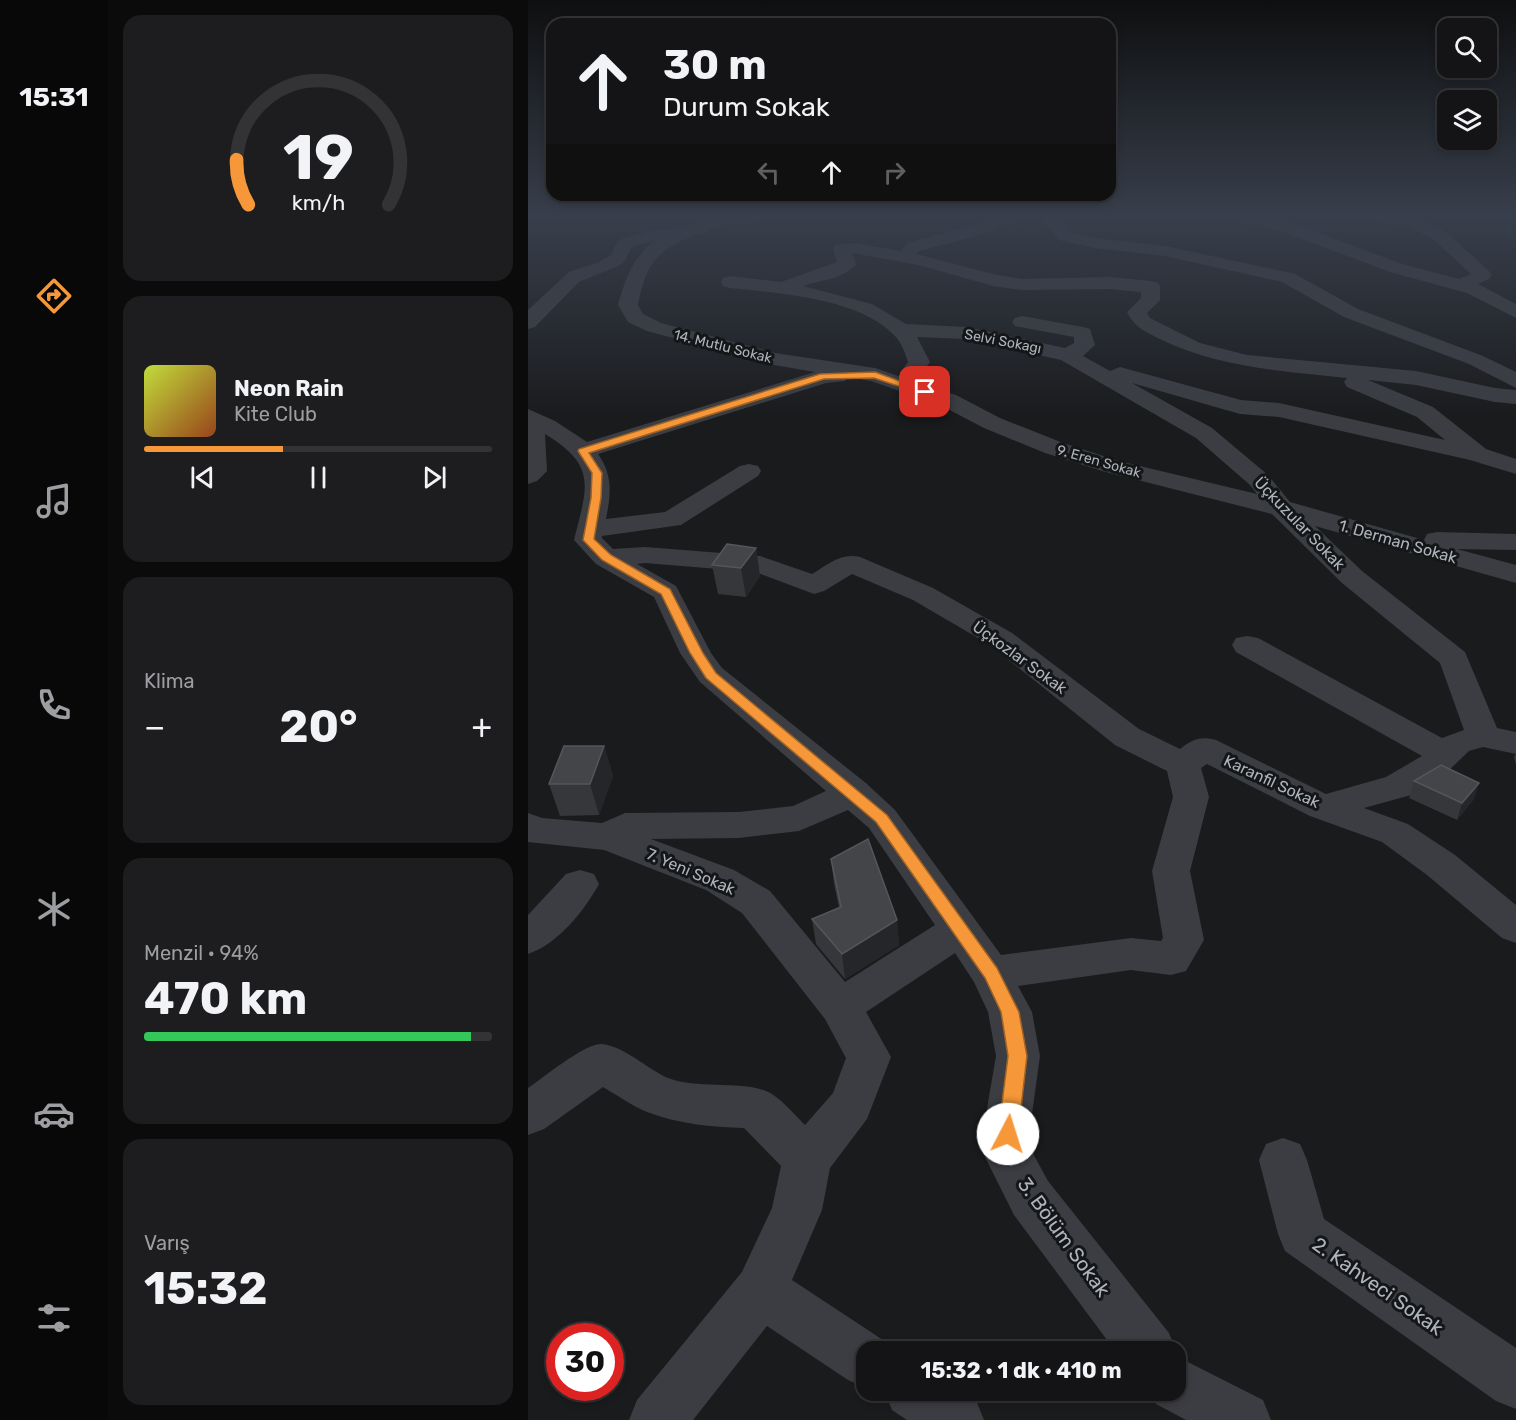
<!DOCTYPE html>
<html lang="tr">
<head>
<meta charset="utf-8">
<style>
	:root { --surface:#141416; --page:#1d1d1f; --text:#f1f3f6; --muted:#9d9ea1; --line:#333335; --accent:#f69839 }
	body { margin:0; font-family:Rubik,sans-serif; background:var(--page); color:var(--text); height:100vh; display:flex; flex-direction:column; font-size:22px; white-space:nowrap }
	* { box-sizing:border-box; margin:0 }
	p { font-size:20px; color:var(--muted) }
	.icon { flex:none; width:33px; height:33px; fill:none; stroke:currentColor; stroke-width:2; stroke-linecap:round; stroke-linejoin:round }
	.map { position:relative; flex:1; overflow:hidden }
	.side { display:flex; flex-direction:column; gap:15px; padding:15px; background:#0b0b0c; width:420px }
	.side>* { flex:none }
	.hud { position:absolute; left:18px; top:18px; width:570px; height:183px; border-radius:18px; box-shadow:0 3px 9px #0003,0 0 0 2px var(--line); background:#141416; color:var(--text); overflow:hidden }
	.tools { position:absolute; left:909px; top:18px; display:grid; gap:12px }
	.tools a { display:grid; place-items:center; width:60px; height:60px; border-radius:12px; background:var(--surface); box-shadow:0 3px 9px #0003,0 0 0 2px var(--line); font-size:30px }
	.speed { position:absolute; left:18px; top:1323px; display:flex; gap:12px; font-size:30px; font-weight:700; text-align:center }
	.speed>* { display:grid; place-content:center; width:78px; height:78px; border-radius:50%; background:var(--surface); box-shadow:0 3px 9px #0003,0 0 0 2px var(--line); line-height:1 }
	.speed .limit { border:9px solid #d22; background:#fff; color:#111 }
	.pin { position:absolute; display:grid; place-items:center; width:51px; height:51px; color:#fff; margin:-26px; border-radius:12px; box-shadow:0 3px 9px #0006 }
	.me { position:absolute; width:66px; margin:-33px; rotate:5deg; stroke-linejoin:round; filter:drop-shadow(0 0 4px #0008) }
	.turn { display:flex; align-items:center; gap:21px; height:126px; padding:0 18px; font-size:27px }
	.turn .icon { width:78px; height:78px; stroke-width:2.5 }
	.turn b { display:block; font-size:42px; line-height:51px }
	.lanes { display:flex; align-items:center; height:57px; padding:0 18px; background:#0003; justify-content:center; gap:30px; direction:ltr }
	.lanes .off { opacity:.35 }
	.big { font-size:45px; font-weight:700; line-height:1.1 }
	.side .tile { flex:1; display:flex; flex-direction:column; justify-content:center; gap:9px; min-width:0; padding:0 21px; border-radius:18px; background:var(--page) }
	.side .dial { align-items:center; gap:0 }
	.dial svg { height:156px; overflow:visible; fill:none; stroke:var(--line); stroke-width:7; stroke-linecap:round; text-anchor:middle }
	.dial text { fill:var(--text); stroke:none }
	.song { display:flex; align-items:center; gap:18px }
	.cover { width:72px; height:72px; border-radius:9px; background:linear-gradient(135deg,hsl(70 70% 55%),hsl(20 70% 35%)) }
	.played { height:6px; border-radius:3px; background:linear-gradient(90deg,var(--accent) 40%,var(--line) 40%) }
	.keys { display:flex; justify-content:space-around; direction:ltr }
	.heat { display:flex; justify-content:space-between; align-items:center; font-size:33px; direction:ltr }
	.charge { height:9px; border-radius:4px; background:linear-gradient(90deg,#34c759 94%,var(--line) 0) }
	.trip { position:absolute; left:328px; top:1341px; width:330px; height:60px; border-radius:18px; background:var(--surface); box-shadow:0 3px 9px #0003,0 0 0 2px var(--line); font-weight:700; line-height:60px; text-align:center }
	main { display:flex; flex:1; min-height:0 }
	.menu { display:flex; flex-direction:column; width:108px; justify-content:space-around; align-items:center; background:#080809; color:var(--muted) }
	.menu .icon { width:42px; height:42px }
	.menu .on { color:var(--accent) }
	.menu b { font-size:27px; color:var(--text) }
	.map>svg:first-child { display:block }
</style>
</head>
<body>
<main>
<nav class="menu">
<b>15:31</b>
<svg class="icon on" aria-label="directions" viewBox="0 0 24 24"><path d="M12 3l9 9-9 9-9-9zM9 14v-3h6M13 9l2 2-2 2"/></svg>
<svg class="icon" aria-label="music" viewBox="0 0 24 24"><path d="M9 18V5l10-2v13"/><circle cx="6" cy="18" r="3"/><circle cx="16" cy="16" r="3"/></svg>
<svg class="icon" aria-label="phone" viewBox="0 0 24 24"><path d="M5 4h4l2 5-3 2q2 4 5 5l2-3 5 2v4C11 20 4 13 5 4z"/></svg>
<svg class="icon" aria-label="climate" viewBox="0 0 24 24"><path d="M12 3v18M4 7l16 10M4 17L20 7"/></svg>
<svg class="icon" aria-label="car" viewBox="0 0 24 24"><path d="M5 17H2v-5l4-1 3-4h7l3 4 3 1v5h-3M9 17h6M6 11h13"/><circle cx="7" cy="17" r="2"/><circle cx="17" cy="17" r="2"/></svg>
<svg class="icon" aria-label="filters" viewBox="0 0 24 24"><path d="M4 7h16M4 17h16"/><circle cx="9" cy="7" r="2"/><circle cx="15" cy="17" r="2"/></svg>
</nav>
<section class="side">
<div class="tile dial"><svg viewBox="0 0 100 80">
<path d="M14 69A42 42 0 1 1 86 69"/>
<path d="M14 69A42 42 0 0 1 8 46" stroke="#f69839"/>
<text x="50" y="56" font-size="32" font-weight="700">19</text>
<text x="50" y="72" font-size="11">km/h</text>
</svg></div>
<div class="tile">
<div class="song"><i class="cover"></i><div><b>Neon Rain</b><p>Kite Club</p></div></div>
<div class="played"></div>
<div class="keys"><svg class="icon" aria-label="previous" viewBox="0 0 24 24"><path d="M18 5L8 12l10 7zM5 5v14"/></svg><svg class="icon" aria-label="pause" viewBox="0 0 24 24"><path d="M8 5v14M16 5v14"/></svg><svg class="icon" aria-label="next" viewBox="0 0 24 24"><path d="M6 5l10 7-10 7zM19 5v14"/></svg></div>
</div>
<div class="tile"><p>Klima</p>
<div class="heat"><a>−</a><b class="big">20°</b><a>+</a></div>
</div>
<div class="tile"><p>Menzil · 94%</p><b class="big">470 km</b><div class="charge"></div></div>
<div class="tile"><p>Varış</p><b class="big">15:32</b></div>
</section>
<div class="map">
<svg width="988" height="1420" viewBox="0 0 988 1420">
	<rect width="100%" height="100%" fill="#1a1b1d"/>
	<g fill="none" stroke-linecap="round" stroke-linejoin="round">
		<path fill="#3b3d42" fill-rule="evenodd" d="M186,217H234C227,226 209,223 199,224C188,226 178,232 168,235C128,250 118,264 110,305L115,314L133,323L247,353L347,368L379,379L374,370L380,362C377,353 374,344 368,337C333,298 251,293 202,288L195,286L193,282L195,278L202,276L253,282L309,262L305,249L308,245L327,243L372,251L379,243L447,225L468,217H492L490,220L459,233L391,251L388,254L465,274L493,279L582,277L623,281L630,283L632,287V300L619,313L622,318L672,343L719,355L888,371L967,388L988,390V404L967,402L888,385L840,380L905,407L958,449L988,459V474L942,460L751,417L712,414L604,383L684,428L740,475L762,502L896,540L899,534L909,532L988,534V550L929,549L988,565V583L787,526L834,571L937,652L969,728L988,732V754L955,747L941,751L917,774L883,795L836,808L880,824L927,855L988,905V943L974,938L899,875L854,842L782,816L679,764L673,768L681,797L662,871L676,940L658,971L643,975L603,970L490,986L504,1012L512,1056L504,1114L503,1150L520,1181L641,1333L649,1352L648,1355V1352H588L486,1215L455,1153L458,1114L468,1056L460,1012L446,982L427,953L338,1012L363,1057L339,1119L302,1168L294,1210L264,1280L358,1342L363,1352H339V1388L320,1380L239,1326L165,1420H101L109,1400L214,1272L244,1208L253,1166L216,1128C184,1127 150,1124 119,1112C104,1106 89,1095 75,1087L16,1129L0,1135V1088C15,1078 58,1042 74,1044C98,1047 119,1069 140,1078C169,1090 220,1079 244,1094C256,1102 267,1115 277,1125L305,1093L318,1058L297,1019L214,913L178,890L76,850L0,842V813L14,818L74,823L97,813L211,812L265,806L298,791L172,682L152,653L126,597L68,564L46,540C59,487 70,466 17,434L19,471L9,481L0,484V409L27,421L59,442L287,372L246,365L119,331L100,322L90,305C97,279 105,257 127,240L104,247L96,262L90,266L51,282L7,327L0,329V310L41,272L71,262L83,255L90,240L126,230L156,228ZM324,253L391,265L465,286L493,290L582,289L613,292V298L599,312C607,328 618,332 634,340C692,368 756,371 819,378L816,382L819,387L889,417L917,440L751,403L713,400L592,367L582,371L555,356L567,345L562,329L555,327L494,316L487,318L484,322L487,326L546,337V343L537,348L438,327L378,324L344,304L275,286C292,280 317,279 328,264ZM389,337L438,339L533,360L668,438L722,485L729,494L591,461L535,443L472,418L428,395L406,388L396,370L402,362ZM319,377L343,381L412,405L456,428L517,453L574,471L744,514L814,583L912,663L936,730L914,738L730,638L719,636L708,638L704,645L708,652L894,756L858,777L798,794L688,740C672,736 665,739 652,749L611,729L484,633L405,588L332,557C313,552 299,565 284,574L232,556L117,547L85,549L74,538V536L153,525L230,476L233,471L230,466L221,464L212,466L137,512L78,519C83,494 85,475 70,454L298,383L317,381ZM117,563L227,572L286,594L296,591L324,574L385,600L462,645L587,745L639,771L645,797L624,871L635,938L633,941L603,938L473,955L367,810L339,784L194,668L183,653L148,586L109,564ZM320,810L341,828L407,925L317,982L242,891L206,870L123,839L211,838L271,831Z
			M513,217H530L543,232L567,238L637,246L767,274L830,309L955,356L988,372V388L941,364L816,317L754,282L637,256L567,248L531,240Z
			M705,217H735L770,225L874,264L931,279L943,274L904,238L876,226L844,220L842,217H881L916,230L961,271L964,275L961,279L950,284L988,304V318L939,293L862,272L758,233L707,220Z
			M52,870L66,874L71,884C56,911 30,944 0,954V915L38,874Z
			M755,1138L772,1144L779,1160L796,1219L988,1348V1409L968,1401L757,1251L750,1234L731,1160L738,1144Z
			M648,1356L735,1400L743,1420H658L628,1404L623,1390H648Z
			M356,1390H434L448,1400L456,1420H379L364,1410Z"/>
	</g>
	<path fill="#36373b" d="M228,548L232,576L218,597L190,594L184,565Z
		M76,746L85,776L71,815L32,816L21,784Z
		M988,752V764L986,758Z
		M886,781L946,799L929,820L881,798Z
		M303,859L369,920L371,945L317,979L288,944L284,919L311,908L306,884Z"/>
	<path fill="#252629" d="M228,548L232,576L218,597L213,568Z
		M76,746L85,776L71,815L62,784Z
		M951,783L946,799L929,820L934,803Z
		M369,920L371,945L317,979L314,954Z"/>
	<path fill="#434549" stroke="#53565b" stroke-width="1.5" d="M199,544L228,548L213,568L184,565Z
		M36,746H76L62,784H21Z
		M913,765L951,783L934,803L886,781Z
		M340,839L369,920L314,954L284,919L313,907L303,859Z"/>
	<linearGradient id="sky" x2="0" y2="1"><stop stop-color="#0e0f10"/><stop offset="0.52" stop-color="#383f4c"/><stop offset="1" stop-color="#383f4c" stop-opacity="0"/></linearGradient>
	<rect width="988" height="416" fill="url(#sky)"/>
	<path fill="#f69839" stroke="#a06325" stroke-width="1.5" d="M347,372L402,392L394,394L346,378L296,379L61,453L74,473L73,498L66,539L83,555L142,589L175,653L188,673L359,815L469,968L491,1012L499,1056L490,1134L487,1140L480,1142L473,1140L470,1134L480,1056L473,1012L457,978L348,822L178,678L162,653L133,594L74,560L55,540L63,498L64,473L50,451L51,449L292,374Z"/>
	<g text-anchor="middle" stroke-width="6" stroke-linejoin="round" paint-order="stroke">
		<g font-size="14" fill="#adb4bc" stroke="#151618">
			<text transform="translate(475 341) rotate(11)" y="5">Selvi Sokagı</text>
			<text transform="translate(195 346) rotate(14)" y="5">14. Mutlu Sokak</text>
			<text transform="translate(571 461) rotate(16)" y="5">9. Eren Sokak</text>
		</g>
		<g font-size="16" fill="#adb4bc" stroke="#151618">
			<text transform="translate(772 523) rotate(46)" y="6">Üçkuzular Sokak</text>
			<text transform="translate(870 541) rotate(16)" y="6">1. Derman Sokak</text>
			<text transform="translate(492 657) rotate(36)" y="6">Üçkozlar Sokak</text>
			<text transform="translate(744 781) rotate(25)" y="6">Karanfil Sokak</text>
			<text transform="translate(163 871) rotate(23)" y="6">7. Yeni Sokak</text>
		</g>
		<g font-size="20" fill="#adb4bc" stroke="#151618">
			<text transform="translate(536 1237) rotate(54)" y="7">3. Bölüm Sokak</text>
			<text transform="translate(850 1286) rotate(35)" y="7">2. Kahveci Sokak</text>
		</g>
	</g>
</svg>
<div class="tools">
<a><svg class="icon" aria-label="search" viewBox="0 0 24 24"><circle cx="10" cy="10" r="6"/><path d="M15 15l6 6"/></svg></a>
<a><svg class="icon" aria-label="layers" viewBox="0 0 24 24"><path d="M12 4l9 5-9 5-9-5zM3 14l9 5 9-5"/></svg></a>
</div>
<div class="speed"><div class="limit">30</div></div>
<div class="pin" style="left:397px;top:392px;background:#d93025"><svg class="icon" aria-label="arrive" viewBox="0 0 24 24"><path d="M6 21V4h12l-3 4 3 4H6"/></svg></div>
<svg class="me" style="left:480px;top:1134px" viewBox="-20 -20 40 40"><circle r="19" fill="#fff"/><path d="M0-13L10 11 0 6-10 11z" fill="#f69839"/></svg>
<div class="trip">15:32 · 1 dk · 410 m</div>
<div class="hud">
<div class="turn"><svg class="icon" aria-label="ahead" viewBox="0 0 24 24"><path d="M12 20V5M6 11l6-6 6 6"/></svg><div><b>30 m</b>Durum Sokak</div></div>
<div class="lanes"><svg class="icon off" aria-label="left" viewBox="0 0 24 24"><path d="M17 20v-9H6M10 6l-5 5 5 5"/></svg><svg class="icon" aria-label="ahead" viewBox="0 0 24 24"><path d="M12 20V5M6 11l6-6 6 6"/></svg><svg class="icon off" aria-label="right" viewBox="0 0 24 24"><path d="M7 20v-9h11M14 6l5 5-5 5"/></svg></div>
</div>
</div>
</main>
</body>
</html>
